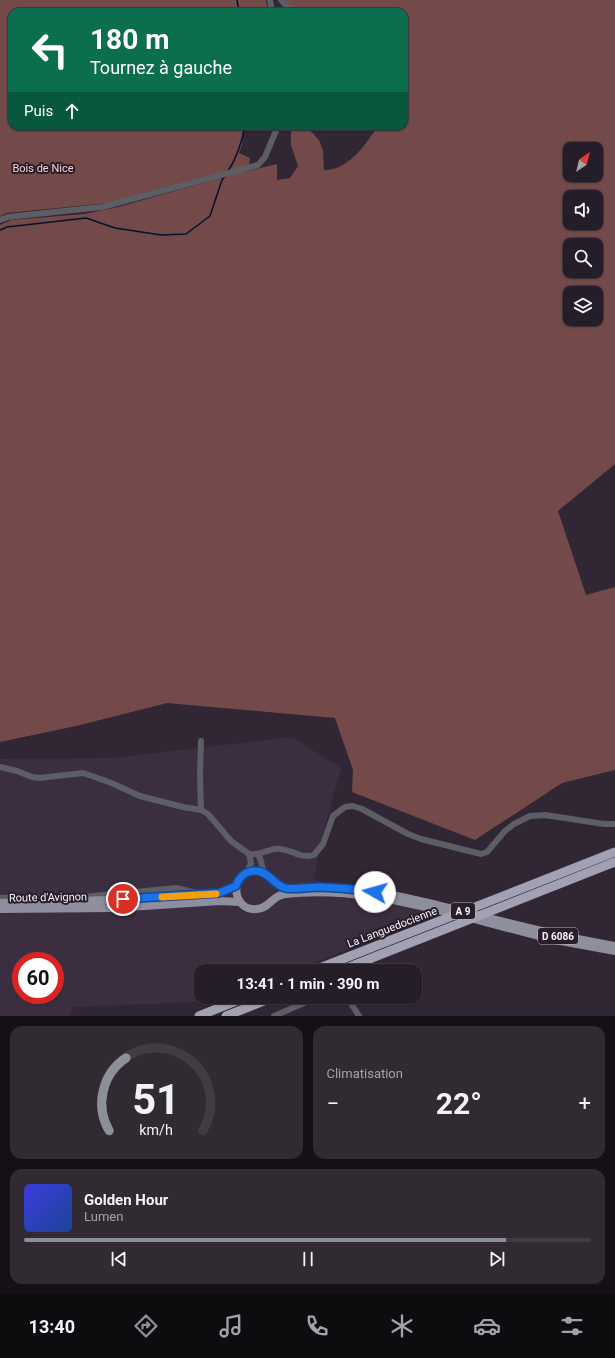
<!DOCTYPE html>
<html lang="fr">
<head>
<meta charset="utf-8">
<style>
	:root { --surface:#251d27; --page:#312a33; --text:#f1f3f6; --muted:#a3a2a7; --line:#423b44; --accent:#8c9099 }
	body { margin:0; font-family:Roboto,sans-serif; background:var(--page); color:var(--text); height:100vh; display:flex; flex-direction:column; font-size:15px; white-space:nowrap }
	* { box-sizing:border-box; margin:0 }
	p { font-size:13px; color:var(--muted) }
	.icon { flex:none; width:22px; height:22px; fill:none; stroke:currentColor; stroke-width:2; stroke-linecap:round; stroke-linejoin:round }
	.map { position:relative; height:1016px; overflow:hidden }
	.side { display:flex; flex-direction:column; gap:10px; padding:10px; background:#141015; flex:1 }
	.side>* { flex:none }
	.guide { position:absolute; left:8px; top:8px; width:400px; height:122px; border-radius:12px; box-shadow:0 1px 3px #0004,0 0 0 1px var(--line); background:#0b6e4f; color:#fff; overflow:hidden }
	.needle { width:26px; rotate:35deg }
	.buttons { position:absolute; left:563px; top:142px; display:grid; gap:8px }
	.buttons a { display:grid; place-items:center; width:40px; height:40px; border-radius:8px; background:var(--surface); box-shadow:0 1px 3px #0004,0 0 0 1px var(--line); font-size:20px }
	.speed { position:absolute; left:12px; top:952px; display:flex; gap:8px; font-size:20px; font-weight:700; text-align:center }
	.speed>* { display:grid; place-content:center; width:52px; height:52px; border-radius:50%; background:var(--surface); box-shadow:0 1px 3px #0004,0 0 0 1px var(--line); line-height:1 }
	.speed .limit { border:6px solid #d22; background:#fff; color:#111 }
	.pin { position:absolute; display:grid; place-items:center; width:34px; height:34px; color:#fff; margin:-17px; border:2px solid #fff; border-radius:50%; box-shadow:0 1px 4px #0007 }
	.me { position:absolute; width:44px; margin:-22px; rotate:277deg; stroke-linejoin:round; filter:drop-shadow(0 0 3px #0008) }
	.turn { display:flex; align-items:center; gap:14px; height:84px; padding:0 16px; font-size:18px }
	.turn .icon { width:52px; height:52px; stroke-width:2.5 }
	.turn b { display:block; font-size:28px; line-height:34px }
	.then { display:flex; align-items:center; height:38px; padding:0 16px; background:#0003; gap:8px; font-size:15px }
	.big { font-size:30px; font-weight:700; line-height:1.1 }
	.side .card { flex:1; display:flex; flex-direction:column; justify-content:center; gap:6px; min-width:0; padding:0 14px; border-radius:12px; background:var(--page) }
	.side .dial { align-items:center; gap:0 }
	.dial svg { height:104px; overflow:visible; fill:none; stroke:var(--line); stroke-width:7; stroke-linecap:round; text-anchor:middle }
	.dial text { fill:var(--text); stroke:none }
	.song { display:flex; align-items:center; gap:12px }
	.cover { width:48px; height:48px; border-radius:6px; background:linear-gradient(135deg,hsl(240 70% 55%),hsl(220 70% 35%)) }
	.played { height:4px; border-radius:2px; background:linear-gradient(90deg,var(--accent) 85%,var(--line) 85%) }
	.keys { display:flex; justify-content:space-around; direction:ltr }
	.heat { display:flex; justify-content:space-between; align-items:center; font-size:22px; direction:ltr }
	.side .tiles { flex:1; display:grid; gap:10px; grid-template-columns:1fr 1fr }
	.card:last-child { grid-column:span 2 }
	.trip { position:absolute; left:194px; top:964px; width:228px; height:40px; border-radius:12px; background:var(--surface); box-shadow:0 1px 3px #0004,0 0 0 1px var(--line); font-weight:700; line-height:40px; text-align:center }
	.tab-bar { display:flex; height:64px; justify-content:space-around; align-items:center; background:#0f0c10; color:var(--muted) }
	.tab-bar .icon { width:28px; height:28px }
	.tab-bar .on { color:var(--accent) }
	.tab-bar b { font-size:18px; color:var(--text) }
	.map>svg:first-child { display:block }
</style>
</head>
<body>
<div class="map">
<svg width="615" height="1016" viewBox="0 0 615 1016">
	<rect width="100%" height="100%" fill="#312734"/>
	<path fill="#3b2e40" fill-rule="evenodd" d="M292,737L341,768L321,840L314,880L439,914L294,971H201V997H231L223,1001L74,1007L70,1016H0V759L112,758ZM21,961H55V995H21Z"/>
	<path fill="#74494a" fill-rule="evenodd" d="M0,0H266L268,12H12V126H243L242,145L239,153L250,158L249,165L143,193L109,203L7,213L0,216Z
		M284,0H615V464L558,511L586,595L615,587V770L562,783L475,840L352,792L353,770L335,718L167,703L76,726L0,742V225L11,220L84,214L118,207L235,174L277,164V180L290,178L298,166L291,145V126H306L319,140L323,151L324,170C348,171 366,144 378,126H404V12H296ZM570,149H596V175H570ZM570,197H596V223H570ZM570,245H596V271H570ZM570,293H596V319H570Z"/>
	<g fill="none" stroke-linecap="round" stroke-linejoin="round">
		<path stroke="#02132e" stroke-width="1.5" d="M237,0L239,12
			M228,171C237,158 242,141 245,126
			M0,230L7,227L86,218L115,228L161,235L186,234L210,216L222,180L225,176"/>
		<path stroke="#5d5d65" stroke-width="6" d="M270,0L272,12
			M281,0L292,12
			M0,220L8,217L102,207L258,165L265,157L278,126
			M0,767L17,771L32,777L39,778L83,773L109,782L140,796L183,807L201,810L208,814L231,841L249,854L251,863L247,872
			M201,810L200,775L201,741
			M249,854C263,856 269,847 280,849C292,850 302,859 314,855L323,844L333,816L345,807L353,806L362,809L408,834L421,839L481,854L487,852L505,831L514,824L530,816L545,815L604,824H615
			M258,855C263,862 261,868 265,874
			M0,898L82,897L176,888L197,893
			M347,997L359,1016
			M274,1016L318,997"/>
		<path stroke="#8f8e9d" stroke-width="8" d="M0,903L108,900L219,893L236,886
			M0,909L114,908L220,901L240,902
			M458,915C402,901 344,887 285,894C271,896 270,908 257,909C233,912 228,875 252,871C267,869 273,885 286,888C293,889 301,888 307,887C321,887 334,887 347,889C387,892 426,902 465,912
			M476,915L562,936L615,946
			M470,918L550,939L615,951"/>
		<path stroke="#a2a1b3" stroke-width="9" d="M312,971L615,852
			M339,971L615,862
			M199,1016L246,997
			M226,1016L274,997"/>
	</g>
	<g fill="none" stroke-linecap="round" stroke-linejoin="round">
		<g stroke="#114b97" stroke-width="10">
			<path id="route" d="M123,899L219,893L236,886C239,877 246,870 257,871C269,872 274,885 285,888C294,890 310,887 319,887C338,888 356,889 375,892"/>
		</g>
		<use href="#route" stroke="#1a73e8" stroke-width="7"/>
		<path stroke="#f59e0b" stroke-width="7" d="M162,897L216,894"/>
	</g>
	<g text-anchor="middle" stroke-width="4" stroke-linejoin="round" paint-order="stroke">
		<g fill="#271e2a" stroke="#b9b2bb" stroke-width="1">
			<rect x="451" y="903" width="24" height="16" rx="3"/>
			<rect x="538" y="928" width="40" height="16" rx="3"/>
		</g>
		<g font-size="10" font-weight="bold" fill="#f7f1f9">
			<text x="463" y="915">A 9</text>
			<text x="558" y="940">D 6086</text>
		</g>
		<g font-size="11" fill="#ffcfcf" stroke="#271e2a">
			<text x="43" y="172">Bois de Nice</text>
		</g>
		<g font-size="11" fill="#f7f1f9" stroke="#271e2a">
			<text transform="translate(48 897) rotate(-1)" y="4">Route d'Avignon</text>
			<text transform="translate(392 927) rotate(-21)" y="4">La Languedocienne</text>
		</g>
	</g>
</svg>
<div class="buttons">
<a><svg class="needle" viewBox="-14 -14 28 28"><path d="M0-13l5 13h-10z" fill="#e53935"/><path d="M0 13l5-13h-10z" fill="#a3a2a7"/></svg></a>
<a><svg class="icon" aria-label="sound" viewBox="0 0 24 24"><path d="M4 9h4l5-4v14l-5-4H4zM17 9q2 3 0 6"/></svg></a>
<a><svg class="icon" aria-label="search" viewBox="0 0 24 24"><circle cx="10" cy="10" r="6"/><path d="M15 15l6 6"/></svg></a>
<a><svg class="icon" aria-label="layers" viewBox="0 0 24 24"><path d="M12 4l9 5-9 5-9-5zM3 14l9 5 9-5"/></svg></a>
</div>
<div class="speed"><div class="limit">60</div></div>
<div class="pin" style="left:123px;top:899px;background:#d93025"><svg class="icon" aria-label="arrive" viewBox="0 0 24 24"><path d="M6 21V4h12l-3 4 3 4H6"/></svg></div>
<svg class="me" style="left:375px;top:892px" viewBox="-20 -20 40 40"><circle r="19" fill="#fff"/><path d="M0-13L10 11 0 6-10 11z" fill="#1a73e8"/></svg>
<div class="trip">13:41 · 1 min · 390 m</div>
<div class="guide">
<div class="turn"><svg class="icon" aria-label="left" viewBox="0 0 24 24"><path d="M17 20v-9H6M10 6l-5 5 5 5"/></svg><div><b>180 m</b>Tournez à gauche</div></div>
<div class="then">Puis<svg class="icon" aria-label="ahead" viewBox="0 0 24 24"><path d="M12 20V5M6 11l6-6 6 6"/></svg></div>
</div>
</div>
<section class="side">
<div class="tiles">
<div class="card dial"><svg viewBox="0 0 100 80">
<path d="M14 69A42 42 0 1 1 86 69"/>
<path d="M14 69A42 42 0 0 1 27 13" stroke="#8c9099"/>
<text x="50" y="56" font-size="32" font-weight="700">51</text>
<text x="50" y="72" font-size="11">km/h</text>
</svg></div>
<div class="card"><p>Climatisation</p>
<div class="heat"><a>−</a><b class="big">22°</b><a>+</a></div>
</div>
<div class="card">
<div class="song"><i class="cover"></i><div><b>Golden Hour</b><p>Lumen</p></div></div>
<div class="played"></div>
<div class="keys"><svg class="icon" aria-label="previous" viewBox="0 0 24 24"><path d="M18 5L8 12l10 7zM5 5v14"/></svg><svg class="icon" aria-label="pause" viewBox="0 0 24 24"><path d="M8 5v14M16 5v14"/></svg><svg class="icon" aria-label="next" viewBox="0 0 24 24"><path d="M6 5l10 7-10 7zM19 5v14"/></svg></div>
</div>
</div>
</section>
<nav class="tab-bar">
<b>13:40</b>
<svg class="icon on" aria-label="directions" viewBox="0 0 24 24"><path d="M12 3l9 9-9 9-9-9zM9 14v-3h6M13 9l2 2-2 2"/></svg>
<svg class="icon" aria-label="music" viewBox="0 0 24 24"><path d="M9 18V5l10-2v13"/><circle cx="6" cy="18" r="3"/><circle cx="16" cy="16" r="3"/></svg>
<svg class="icon" aria-label="phone" viewBox="0 0 24 24"><path d="M5 4h4l2 5-3 2q2 4 5 5l2-3 5 2v4C11 20 4 13 5 4z"/></svg>
<svg class="icon" aria-label="climate" viewBox="0 0 24 24"><path d="M12 3v18M4 7l16 10M4 17L20 7"/></svg>
<svg class="icon" aria-label="car" viewBox="0 0 24 24"><path d="M5 17H2v-5l4-1 3-4h7l3 4 3 1v5h-3M9 17h6M6 11h13"/><circle cx="7" cy="17" r="2"/><circle cx="17" cy="17" r="2"/></svg>
<svg class="icon" aria-label="filters" viewBox="0 0 24 24"><path d="M4 7h16M4 17h16"/><circle cx="9" cy="7" r="2"/><circle cx="15" cy="17" r="2"/></svg>
</nav>
</body>
</html>
